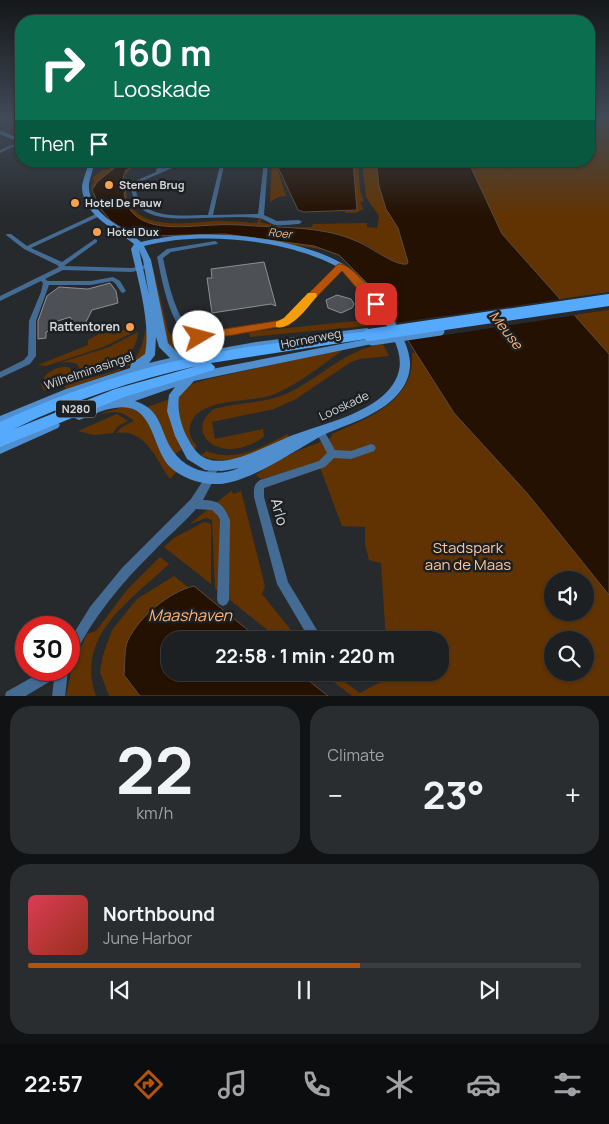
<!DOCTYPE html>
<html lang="en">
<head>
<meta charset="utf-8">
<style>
	:root { --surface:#1d2022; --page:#2a2d2f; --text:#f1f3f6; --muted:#a0a3a5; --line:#3b3e40; --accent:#b45309 }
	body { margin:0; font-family:Manrope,sans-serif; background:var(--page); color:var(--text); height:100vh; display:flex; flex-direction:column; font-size:19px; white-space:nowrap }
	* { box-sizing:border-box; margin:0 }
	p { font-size:16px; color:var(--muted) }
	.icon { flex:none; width:28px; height:28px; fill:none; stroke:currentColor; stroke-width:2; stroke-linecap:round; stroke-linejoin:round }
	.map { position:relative; height:696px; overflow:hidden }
	.sheet { display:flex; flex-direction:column; gap:10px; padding:10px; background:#101213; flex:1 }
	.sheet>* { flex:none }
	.banner { position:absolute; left:15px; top:15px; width:580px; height:152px; border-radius:20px; box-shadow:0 1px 4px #0004,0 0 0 1px var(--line); background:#0b6e4f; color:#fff; overflow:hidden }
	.controls { position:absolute; left:544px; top:571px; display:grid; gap:10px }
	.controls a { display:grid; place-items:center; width:50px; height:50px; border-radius:50%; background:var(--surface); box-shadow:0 1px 4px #0004,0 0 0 1px var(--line); font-size:25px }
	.speed { position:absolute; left:15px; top:616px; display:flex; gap:10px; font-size:25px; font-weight:700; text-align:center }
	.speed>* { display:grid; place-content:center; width:65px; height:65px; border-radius:50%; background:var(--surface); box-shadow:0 1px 4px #0004,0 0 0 1px var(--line); line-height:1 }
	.speed .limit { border:8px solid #d22; background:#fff; color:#111 }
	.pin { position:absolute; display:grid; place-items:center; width:42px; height:42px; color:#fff; margin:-21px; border-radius:10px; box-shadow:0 2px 8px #0006 }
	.me { position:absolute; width:55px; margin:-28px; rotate:82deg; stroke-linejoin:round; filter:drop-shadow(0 0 4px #0008) }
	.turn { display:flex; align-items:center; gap:18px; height:105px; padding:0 15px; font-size:22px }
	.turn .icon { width:65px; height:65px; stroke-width:2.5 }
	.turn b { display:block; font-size:35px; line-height:42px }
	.then { display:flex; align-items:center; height:48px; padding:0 15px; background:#0003; gap:10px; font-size:19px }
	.big { font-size:38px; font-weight:700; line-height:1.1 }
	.sheet .card { flex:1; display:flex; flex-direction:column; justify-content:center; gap:8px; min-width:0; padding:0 18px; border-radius:20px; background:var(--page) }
	.sheet .dial { align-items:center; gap:0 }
	.dial b { font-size:65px; line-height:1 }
	.song { display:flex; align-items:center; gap:15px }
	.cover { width:60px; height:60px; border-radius:8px; background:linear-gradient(135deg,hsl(350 70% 55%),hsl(10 70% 35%)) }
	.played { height:5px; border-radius:2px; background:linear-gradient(90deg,var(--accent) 60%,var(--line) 60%) }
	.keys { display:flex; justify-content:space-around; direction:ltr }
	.heat { display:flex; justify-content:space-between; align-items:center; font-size:28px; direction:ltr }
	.sheet .tiles { flex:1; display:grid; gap:10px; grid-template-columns:1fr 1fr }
	.card:last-child { grid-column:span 2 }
	.trip { position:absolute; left:161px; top:631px; width:288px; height:50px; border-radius:20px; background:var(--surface); box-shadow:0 1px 4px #0004,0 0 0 1px var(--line); font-weight:700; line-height:50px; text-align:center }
	.dock { display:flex; height:80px; justify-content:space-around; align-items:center; background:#0c0d0e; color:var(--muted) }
	.dock .icon { width:35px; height:35px }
	.dock .on { color:var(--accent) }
	.dock b { font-size:22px; color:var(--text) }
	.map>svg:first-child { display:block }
</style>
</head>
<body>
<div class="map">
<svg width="609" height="697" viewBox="0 0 609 697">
	<rect width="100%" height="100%" fill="#272a2d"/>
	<path fill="#613302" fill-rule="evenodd" d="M589,118H609V292L559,299L502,234L468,161H589Z
		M117,161H141L124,175L125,185H127L129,190L126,191C132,234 188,222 218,221C231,221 244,222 257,223L259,217L262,218L260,222L284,228L312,227L313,224L367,223V227L377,228L379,216L366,197L362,161H376L379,186L398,228L408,262L407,264H396L367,245L325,231L343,238L386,306L384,307L342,257L326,250L224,234L152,236L91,188L94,180L92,178L103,170H107Z
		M272,161H275L286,196L278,197L270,202Z
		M353,161H358L360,190L364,201L360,202L363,209L356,213H345V211L357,210Z
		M152,267H153L168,331C187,362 202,339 222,345L181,351L168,347Z
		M609,310V354L574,315Z
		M374,319L377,325L250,337L249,332Z
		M146,328L149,348L144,357L121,370L66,389L64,386C85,376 123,376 138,354C142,347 144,337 146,328Z
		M123,330L134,332L103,347L46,366L38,365L88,345V340L99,334L111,332L113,335Z
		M138,332C134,366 108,370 78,377L81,371L77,364L69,362L59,363L109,347Z
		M383,344L389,356L360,359L351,362L296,399L274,409L212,422L215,439L263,429L264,437C254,443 243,449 231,449C205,449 191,426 214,409C240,402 267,404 292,391C325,374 345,350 383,344Z
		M346,348C324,363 301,383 275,394C252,404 197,396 190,426C188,434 192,441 197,446L194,451C181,437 177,416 177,397L191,384L209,379Z
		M412,353H416L454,413L527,493L609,595V696H352L322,673H332L360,693L388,678V673L440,672V640H386L381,563L369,560L365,545V527L342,526L321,470L315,463L261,479L256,475C279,457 305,448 331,438L332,434C368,418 416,401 412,353ZM552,580H585V612H552ZM552,640H585V672H552Z
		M68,367L74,372L68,381L44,391L41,384C44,372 57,366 68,367Z
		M168,400L182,449L174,455L147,407Z
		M124,407C153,410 165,447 178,470L170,479C156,460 146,428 116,433L122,427L134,421C123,412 117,410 103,414L102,413Z
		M117,414L128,421L118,426L113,433L94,435L78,431Z
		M288,434L289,437C261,451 233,468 201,456L206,451C237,463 261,447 288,434Z
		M231,491L234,494L241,491L265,586L262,594L299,640H280L230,600L226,593L227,520L216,503Z
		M211,507L221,521L219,591L215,588L212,520L206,518L190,524Z
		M204,522L209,523L211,525V584L164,547L174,538Z
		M160,557L169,564C131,600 74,636 96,696H66L72,668L87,634L96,631L127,590Z
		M174,576L189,588L165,599L124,675L140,696H109L100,672L103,655L112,630L137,599Z"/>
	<path fill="#251101" stroke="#5a4c42" d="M123,161H141L126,170L123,178L127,185L124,194C131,236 184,226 214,225C228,224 242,225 256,226C289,228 325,227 356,241C370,246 394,266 407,264L408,262L398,228L386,209L379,186L376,161H468L502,234L609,354V595L527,493L454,413L379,295L339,255L314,246L225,234L152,236L130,233L111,221L101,209L92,190L97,182Z
		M275,161H353L357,210L304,212L298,210Z
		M194,586L260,640H170V672L299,673L328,696H140L124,675C125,665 124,648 128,640C140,616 169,592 194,586Z"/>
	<path fill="#272a2d" d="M562,299L577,315L405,341L394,323Z"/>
	<path fill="#4d5054" stroke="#8c8f93" d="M264,262L276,306L271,304L212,313L207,278H212L211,269Z
		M110,283L116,291L118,303L92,310L86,322L74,323L70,317L49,324V331L46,332V338L38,339V321L47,296L59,287L88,289Z
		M337,295L351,299L354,304L352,308L341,313L328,308L326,300Z"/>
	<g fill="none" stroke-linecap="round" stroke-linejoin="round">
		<path fill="#446b93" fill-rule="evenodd" d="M21,141V143L0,153V150Z
			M164,161H169L162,169L179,162L176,161L186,162L135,184C137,222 181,215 208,215L221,161H225L213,215L258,214L264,161H268L264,215L277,221L299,220L302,222L299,224C292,224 283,226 276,225C269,224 264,218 258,218C239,216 219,218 200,218C172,219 131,222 131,183L156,172V170Z
			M98,213L100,214V216L31,248L62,262L95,239L97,240V242L64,266L132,268L145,265L148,267L147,268L132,272L63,270L45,279L48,281H91L113,277L120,281L126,291L123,293L121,292L115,283L112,281L91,285H49L36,321V356L30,364L0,378V372L24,360L28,355L29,321L41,292L43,283L41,281L0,301V296L59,267L57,265L24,249L6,235L7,234H11L27,246Z
			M215,241L218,243L217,244L171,252L163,258C168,281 175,318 194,334L283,321L339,265H343L344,266L288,325L193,340C170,329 162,280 157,257L167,249Z
			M320,428L323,429L335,450L351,451L371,444L374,445L376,448L374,451L351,459L334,458L325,467L264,488V497L288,582L323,640H310L277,584L254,497C254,489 253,485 260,480L319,461L327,453L316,432L317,429Z
			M214,462L217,463L219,466L212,483L203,500C220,501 223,504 230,520L229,600L227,604L223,606L219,604L217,600L220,520L218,516L212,510L196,509C183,524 168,536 155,550C122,582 93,617 73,658L69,660V641L90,607L122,568L191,499L204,479L211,463Z
			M45,670H68L65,697H52L54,679L24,697H5L6,692Z"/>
		<path fill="#4f8fcf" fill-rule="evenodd" d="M0,130L21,139V143L0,134Z
			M88,161H94C94,171 88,180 89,189C92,217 123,226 141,242C193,228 277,234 327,256C336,260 345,264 353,271C374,288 412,338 410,366C409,387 392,403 375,412C359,422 340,427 323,435C295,450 245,486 214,484C199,484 180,477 169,466C151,446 154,401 115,408C103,409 90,416 79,420L75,418L73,415L75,412L107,400L196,372L372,338L375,339L377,341L372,344L194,381L179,397C177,410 181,425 187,437C192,446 197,455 207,459C231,468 273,442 296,434C326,423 381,411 396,379C407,357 392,335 381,316C369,298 355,277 336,266C284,239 200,231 144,246L151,260L168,343L177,352L189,354L256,342L367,328L372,331L367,334L256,349L166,366L97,386L0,426V416L66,389L130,368L131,364L145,354C151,323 138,280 131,249L134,244C116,229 84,217 82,188C82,179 88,171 88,161ZM139,250L143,260L149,295ZM156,337L159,347L170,358L149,363L155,355ZM175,387L169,395L167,411L175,436L187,459L205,470L222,471L239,468C217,478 187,472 173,451C159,431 163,410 135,401Z
			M54,420L58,422L60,425L58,428L0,454V443Z"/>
		<path fill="#56aafe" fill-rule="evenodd" d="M369,331L373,332L375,335L373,338L211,363L215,367L214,370L124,397L0,447V422C69,390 142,366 218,352C268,343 319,338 369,331ZM197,366L115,389L14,429C73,400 134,380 197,366Z"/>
		<path stroke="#4f8fcf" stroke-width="9" d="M372,341L440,331"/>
		<path stroke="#56aafe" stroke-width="12" d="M369,335L609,300"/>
	</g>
	<linearGradient id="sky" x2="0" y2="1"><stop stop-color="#151719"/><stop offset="0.55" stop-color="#414a57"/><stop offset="1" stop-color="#414a57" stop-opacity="0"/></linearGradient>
	<rect width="609" height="215" fill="url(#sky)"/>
	<path fill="#b45309" stroke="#753606" d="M338,264C351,262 371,292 380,302V306H372L342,271L289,325L199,341L193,337L199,333L282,320Z"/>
	<path fill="#f59e0b" d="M308,293H316L317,296C309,306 291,331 276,327V322L284,318Z"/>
	<g fill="#fa9f4f" stroke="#1d2023" stroke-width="2">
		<circle cx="109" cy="185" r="5"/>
		<circle cx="75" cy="203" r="5"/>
		<circle cx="97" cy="232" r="5"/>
		<circle cx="130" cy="327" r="5"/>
	</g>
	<g text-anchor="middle" stroke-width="5" stroke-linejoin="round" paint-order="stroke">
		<g font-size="11" font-weight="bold" fill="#d5d7d9" stroke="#1d2023" text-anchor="start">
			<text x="119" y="189">Stenen Brug</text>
			<text x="85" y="207">Hotel De Pauw</text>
			<text x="107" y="236">Hotel Dux</text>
		</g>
		<g font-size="11" font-style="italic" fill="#feb478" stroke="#1d2023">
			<text transform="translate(280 233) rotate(6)" y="4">Roer</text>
		</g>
		<rect fill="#1d2023" stroke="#9ea0a2" stroke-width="1" x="56" y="400.5" width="40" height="17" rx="4"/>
		<g font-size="11" font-weight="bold" fill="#d5d7d9">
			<text x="76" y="413">N280</text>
		</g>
		<g font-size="12" font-weight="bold" fill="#d5d7d9" stroke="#1d2023" text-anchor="end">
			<text x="120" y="331">Rattentoren</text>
		</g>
		<g font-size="12" fill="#d5d7d9" stroke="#1d2023">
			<text transform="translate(311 339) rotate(-11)" y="4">Hornerweg</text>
			<text transform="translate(89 371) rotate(-19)" y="4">Wilhelminasingel</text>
			<text transform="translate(344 406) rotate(-25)" y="4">Looskade</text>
		</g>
		<g font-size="14" font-style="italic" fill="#feb478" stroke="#1d2023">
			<text transform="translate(506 330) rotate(52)" y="5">Meuse</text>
		</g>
		<g font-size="15" fill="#d5d7d9" stroke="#1d2023">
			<text transform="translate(279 512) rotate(75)" y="5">Arlo</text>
		</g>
		<g font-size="15" fill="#fdc59a" stroke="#1d2023">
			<text x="468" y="553">Stadspark<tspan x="468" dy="17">aan de Maas</tspan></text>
		</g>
		<g font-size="16" font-style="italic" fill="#feb478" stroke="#1d2023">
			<text x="190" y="621">Maashaven</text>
		</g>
	</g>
</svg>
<div class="controls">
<a><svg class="icon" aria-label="sound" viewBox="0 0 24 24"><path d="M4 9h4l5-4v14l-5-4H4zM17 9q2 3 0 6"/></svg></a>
<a><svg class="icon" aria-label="search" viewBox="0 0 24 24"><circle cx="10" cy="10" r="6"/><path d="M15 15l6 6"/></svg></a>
</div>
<div class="speed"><div class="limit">30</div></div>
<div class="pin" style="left:376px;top:304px;background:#d93025"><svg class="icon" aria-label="arrive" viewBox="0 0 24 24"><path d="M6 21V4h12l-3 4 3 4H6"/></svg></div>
<svg class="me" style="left:199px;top:337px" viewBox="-20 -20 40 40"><circle r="19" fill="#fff"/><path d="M0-13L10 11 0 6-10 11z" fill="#b45309"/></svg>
<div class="trip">22:58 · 1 min · 220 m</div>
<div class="banner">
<div class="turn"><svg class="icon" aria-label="right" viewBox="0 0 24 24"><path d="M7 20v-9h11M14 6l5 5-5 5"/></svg><div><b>160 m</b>Looskade</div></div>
<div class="then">Then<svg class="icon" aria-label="arrive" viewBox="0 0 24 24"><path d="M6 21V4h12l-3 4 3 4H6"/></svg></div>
</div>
</div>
<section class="sheet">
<div class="tiles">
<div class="card dial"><b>22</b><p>km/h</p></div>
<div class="card"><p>Climate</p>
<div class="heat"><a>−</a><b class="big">23°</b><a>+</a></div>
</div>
<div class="card">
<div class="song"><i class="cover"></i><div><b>Northbound</b><p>June Harbor</p></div></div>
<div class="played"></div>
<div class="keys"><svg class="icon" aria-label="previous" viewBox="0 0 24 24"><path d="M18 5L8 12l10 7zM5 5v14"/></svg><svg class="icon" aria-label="pause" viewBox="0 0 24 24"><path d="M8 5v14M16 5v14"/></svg><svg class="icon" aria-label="next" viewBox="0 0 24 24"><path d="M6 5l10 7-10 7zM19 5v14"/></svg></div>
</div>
</div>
</section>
<nav class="dock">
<b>22:57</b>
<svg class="icon on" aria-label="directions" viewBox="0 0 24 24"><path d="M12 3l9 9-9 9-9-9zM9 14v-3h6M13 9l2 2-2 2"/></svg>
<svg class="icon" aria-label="music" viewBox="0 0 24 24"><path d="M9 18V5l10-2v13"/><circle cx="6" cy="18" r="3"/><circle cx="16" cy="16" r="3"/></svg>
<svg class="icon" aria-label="phone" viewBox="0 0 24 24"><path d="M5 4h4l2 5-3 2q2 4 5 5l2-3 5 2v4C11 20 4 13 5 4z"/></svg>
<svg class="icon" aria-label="climate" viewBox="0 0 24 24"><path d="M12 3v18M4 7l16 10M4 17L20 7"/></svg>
<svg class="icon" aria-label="car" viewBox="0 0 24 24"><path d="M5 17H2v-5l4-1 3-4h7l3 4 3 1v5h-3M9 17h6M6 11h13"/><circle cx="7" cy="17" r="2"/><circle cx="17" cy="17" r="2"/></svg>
<svg class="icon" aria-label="filters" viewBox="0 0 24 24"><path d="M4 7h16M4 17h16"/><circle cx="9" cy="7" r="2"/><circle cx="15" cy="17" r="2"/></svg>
</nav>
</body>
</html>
